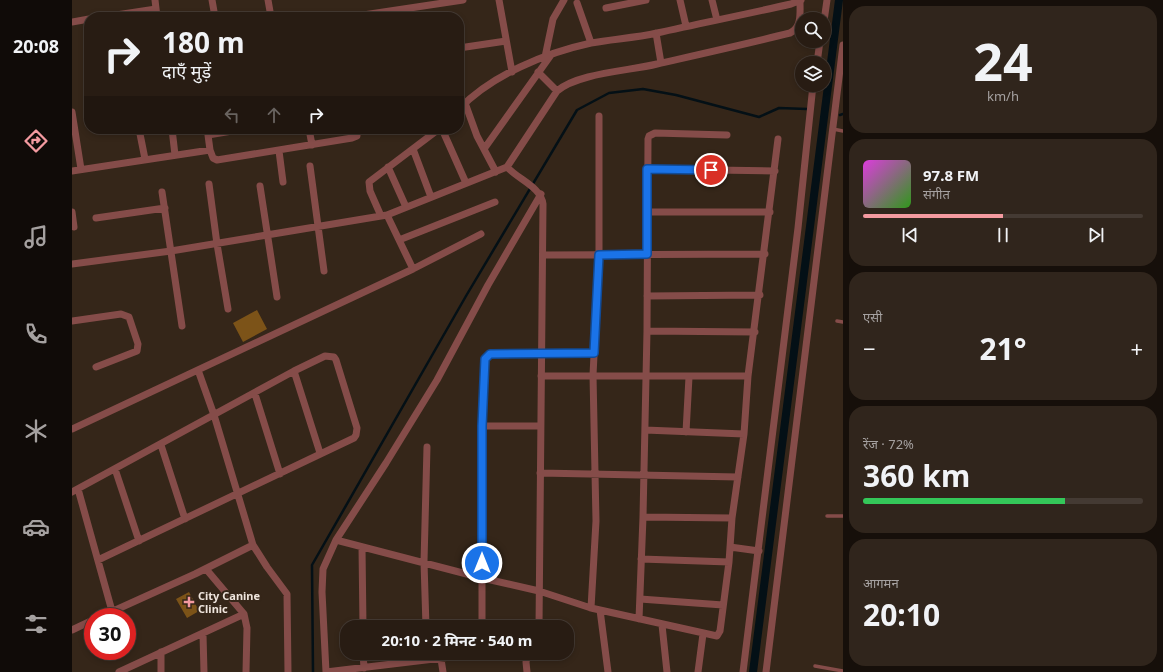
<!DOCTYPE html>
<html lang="hi">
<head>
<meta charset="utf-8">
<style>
	:root { --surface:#281c13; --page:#30251c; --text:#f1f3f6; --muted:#a5a1a0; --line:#443a33; --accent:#f49aa0 }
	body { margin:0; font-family:"Noto Sans","Noto Sans Devanagari",sans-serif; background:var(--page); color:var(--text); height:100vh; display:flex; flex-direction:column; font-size:15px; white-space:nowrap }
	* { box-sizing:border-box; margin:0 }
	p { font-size:13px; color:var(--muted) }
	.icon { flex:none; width:22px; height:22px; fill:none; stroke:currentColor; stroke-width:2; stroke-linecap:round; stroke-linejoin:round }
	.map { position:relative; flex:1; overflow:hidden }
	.panel { display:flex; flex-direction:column; gap:6px; padding:6px; background:#160f0a; width:320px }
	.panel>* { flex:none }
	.banner { position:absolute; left:12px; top:12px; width:380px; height:122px; border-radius:16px; box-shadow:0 2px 6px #0003,0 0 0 1px var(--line); background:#281c13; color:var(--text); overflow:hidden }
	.buttons { position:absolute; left:723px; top:12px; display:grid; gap:8px }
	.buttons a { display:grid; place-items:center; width:36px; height:36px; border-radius:50%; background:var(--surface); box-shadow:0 2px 6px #0003,0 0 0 1px var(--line); font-size:20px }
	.speed { position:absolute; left:12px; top:608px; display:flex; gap:8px; font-size:20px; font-weight:700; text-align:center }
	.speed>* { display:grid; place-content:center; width:52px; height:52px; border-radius:50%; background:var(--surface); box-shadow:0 2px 6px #0003,0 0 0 1px var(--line); line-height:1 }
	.speed .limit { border:6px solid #d22; background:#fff; color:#111 }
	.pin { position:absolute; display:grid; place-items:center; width:34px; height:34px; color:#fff; margin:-17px; border:2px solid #fff; border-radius:50%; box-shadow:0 1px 4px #0007 }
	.me { position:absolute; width:44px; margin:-22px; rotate:0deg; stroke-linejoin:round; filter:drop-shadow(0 0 3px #0008) }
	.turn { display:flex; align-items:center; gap:14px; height:84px; padding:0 12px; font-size:18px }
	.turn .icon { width:52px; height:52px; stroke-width:2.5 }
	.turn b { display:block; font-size:28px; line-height:34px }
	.lanes { display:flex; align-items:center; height:38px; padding:0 12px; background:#0003; justify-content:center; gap:20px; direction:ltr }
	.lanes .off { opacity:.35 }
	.big { font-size:30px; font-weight:700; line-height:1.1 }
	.panel .tile { flex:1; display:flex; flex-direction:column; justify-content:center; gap:6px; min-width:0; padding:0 14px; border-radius:16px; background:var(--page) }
	.panel .dial { align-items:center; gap:0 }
	.dial b { font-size:52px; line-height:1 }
	.song { display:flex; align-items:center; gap:12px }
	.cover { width:48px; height:48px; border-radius:6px; background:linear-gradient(135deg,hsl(300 70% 55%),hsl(110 70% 35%)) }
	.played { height:4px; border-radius:2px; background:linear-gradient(90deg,var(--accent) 50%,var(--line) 50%) }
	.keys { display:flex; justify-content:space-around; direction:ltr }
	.heat { display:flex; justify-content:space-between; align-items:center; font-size:22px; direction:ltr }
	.charge { height:6px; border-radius:3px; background:linear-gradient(90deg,#34c759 72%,var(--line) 0) }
	.trip { position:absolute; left:268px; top:620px; width:234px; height:40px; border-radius:16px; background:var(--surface); box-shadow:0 2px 6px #0003,0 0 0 1px var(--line); font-weight:700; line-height:40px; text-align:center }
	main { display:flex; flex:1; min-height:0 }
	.tab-bar { display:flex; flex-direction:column; width:72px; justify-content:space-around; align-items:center; background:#100b08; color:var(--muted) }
	.tab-bar .icon { width:28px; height:28px }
	.tab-bar .selected { color:var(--accent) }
	.tab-bar b { font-size:18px; color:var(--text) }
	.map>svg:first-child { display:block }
</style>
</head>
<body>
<main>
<nav class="tab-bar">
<b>20:08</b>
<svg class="icon selected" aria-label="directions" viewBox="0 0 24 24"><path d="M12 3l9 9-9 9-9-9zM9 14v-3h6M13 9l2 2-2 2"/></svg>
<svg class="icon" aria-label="music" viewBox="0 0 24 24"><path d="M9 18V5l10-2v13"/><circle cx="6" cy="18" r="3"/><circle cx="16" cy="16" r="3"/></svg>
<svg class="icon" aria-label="phone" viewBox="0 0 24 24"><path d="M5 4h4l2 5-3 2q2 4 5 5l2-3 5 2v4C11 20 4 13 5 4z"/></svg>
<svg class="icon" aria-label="climate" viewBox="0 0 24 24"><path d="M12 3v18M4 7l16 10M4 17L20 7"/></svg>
<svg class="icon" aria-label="car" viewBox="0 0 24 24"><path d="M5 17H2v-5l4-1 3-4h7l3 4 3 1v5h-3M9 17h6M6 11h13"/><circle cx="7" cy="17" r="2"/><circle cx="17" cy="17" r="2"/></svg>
<svg class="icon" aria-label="filters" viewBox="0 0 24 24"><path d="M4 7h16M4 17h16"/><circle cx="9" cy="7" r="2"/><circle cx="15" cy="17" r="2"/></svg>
</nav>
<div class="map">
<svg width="771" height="672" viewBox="0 0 771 672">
	<rect width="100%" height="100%" fill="#352619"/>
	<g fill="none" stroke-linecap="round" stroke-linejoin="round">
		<path stroke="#041016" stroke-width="2.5" d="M768,115L771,114
			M241,672L240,565L394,296L505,110L537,93L571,89L604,95L687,117L707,108L735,109"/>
		<path stroke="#041016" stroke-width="8" d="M681,672L767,0"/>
	</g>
	<path fill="#7c5318" d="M185,310L195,329L171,342L161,323Z
		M117,592L127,611L115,618L104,599Z"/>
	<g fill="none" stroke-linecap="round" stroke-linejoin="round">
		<path stroke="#854c49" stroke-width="3.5" d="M761,129L771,131
			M765,321L771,322
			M755,516H771
			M743,666L771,671"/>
		<path stroke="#854c49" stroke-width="7" d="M83,0L85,17
			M140,0L143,17
			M196,0L199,17
			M427,0L440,72
			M608,0L614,26
			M640,0L645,20
			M505,3L519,43
			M534,8L574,0
			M31,17L84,9
			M278,17L391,0
			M752,21L755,0
			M0,22L17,19
			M584,33L589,63
			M387,48L434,41
			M473,57L481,19L492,0
			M745,63L748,41
			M466,72L485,91
			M393,103L405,136L424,172
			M387,109C420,75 473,53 519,43C541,39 563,38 585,33C630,23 675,14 719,4L729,0
			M0,112L9,169
			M67,129L73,159
			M100,129L103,155
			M237,129L240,145
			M370,129L394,183
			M341,149L359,197
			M412,149L479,55
			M138,150L141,158L145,160L280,138L285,136V129
			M207,151L211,182
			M238,166L252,271
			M316,167L334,207
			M435,167C447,180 469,187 471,204L467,627
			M575,169L703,171
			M0,171L138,150L136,135L172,129
			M137,184L145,244L156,309
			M188,186L205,297
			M90,192L110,326
			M0,212L2,227
			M576,212H698
			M309,216L298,191L297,182L367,129
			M24,218L93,208
			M327,240L423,202
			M471,255L693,254
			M0,264L99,251L315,215L435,167L485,91C506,73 557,71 585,64C629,54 674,44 718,33C730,27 728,13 728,1
			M341,269L409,234
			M575,296L688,295
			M0,321L49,314L57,317L66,344L65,351L24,367
			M575,331L683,332
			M126,370L142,415L181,545L195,567L215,594L216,672
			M222,371L248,453
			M469,376H676
			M183,394L208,474
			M410,426H468
			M0,429L341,269L315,215
			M573,430L672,434
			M614,432L617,377
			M89,445L113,519
			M43,469L67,541
			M468,473L666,477
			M6,489L40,611
			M0,492L222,371L253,356L262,357L264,360L285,428L284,435L282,438L26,560
			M571,517L660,518
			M264,540L410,578L467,591L519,608L645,636L648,631L657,562L660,518L672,434L676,376L706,139
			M290,547L291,627
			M658,547L687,551
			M569,559L657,562
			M134,569L172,614L175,628L174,672
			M568,599L651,605
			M519,608L524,521L521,375L527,255V116
			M528,610L536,672
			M28,617L123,574L181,545
			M567,619L571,517L575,331L576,139L577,136L583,133L655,135
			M590,625L595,672
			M354,627L352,562L355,447
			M410,627V426L413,359L418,354L522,353
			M0,630L21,620
			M131,634L132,672
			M89,652V672
			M291,653L292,668
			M369,659L371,672
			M47,672L172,614
			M254,672L250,592L251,569L264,540L314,463L365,380L416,285L469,194
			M254,672L412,653
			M455,672L454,662L456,653
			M626,672L631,634
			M671,672L726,228L741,85
			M694,672L771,45"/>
	</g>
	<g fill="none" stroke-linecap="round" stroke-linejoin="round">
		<g stroke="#114b97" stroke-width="10">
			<path id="route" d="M410,563V426L413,359L418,354L522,353L527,255L575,254V169L639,170"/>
		</g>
		<use href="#route" stroke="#1a73e8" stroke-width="7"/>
	</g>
	<path fill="#f49aa0" stroke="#352619" stroke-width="1.5" d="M115 596h4v4h4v4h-4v4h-4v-4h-4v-4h4z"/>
	<g text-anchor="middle" stroke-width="4" stroke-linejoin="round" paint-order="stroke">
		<g font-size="11" font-weight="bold" fill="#efe5dd" stroke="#352619" text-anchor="start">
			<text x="126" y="600">City Canine<tspan x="126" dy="13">Clinic</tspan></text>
		</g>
	</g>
</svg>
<div class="buttons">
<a><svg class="icon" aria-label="search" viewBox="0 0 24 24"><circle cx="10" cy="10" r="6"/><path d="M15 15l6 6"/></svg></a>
<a><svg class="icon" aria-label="layers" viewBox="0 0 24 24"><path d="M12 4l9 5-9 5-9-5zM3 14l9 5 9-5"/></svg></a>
</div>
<div class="speed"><div class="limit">30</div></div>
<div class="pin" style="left:639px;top:170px;background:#d93025"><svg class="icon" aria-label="arrive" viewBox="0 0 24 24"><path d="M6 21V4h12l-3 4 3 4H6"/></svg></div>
<svg class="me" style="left:410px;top:563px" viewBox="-20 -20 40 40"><circle r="17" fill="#1a73e8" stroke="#fff" stroke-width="3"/><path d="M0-11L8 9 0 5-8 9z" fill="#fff"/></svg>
<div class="trip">20:10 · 2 मिनट · 540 m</div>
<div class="banner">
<div class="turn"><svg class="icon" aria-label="right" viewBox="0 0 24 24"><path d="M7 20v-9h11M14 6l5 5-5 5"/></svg><div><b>180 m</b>दाएँ मुड़ें</div></div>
<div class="lanes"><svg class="icon off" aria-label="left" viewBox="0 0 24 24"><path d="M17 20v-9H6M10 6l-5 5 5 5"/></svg><svg class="icon off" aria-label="ahead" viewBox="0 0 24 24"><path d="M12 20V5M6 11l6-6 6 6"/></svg><svg class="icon" aria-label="right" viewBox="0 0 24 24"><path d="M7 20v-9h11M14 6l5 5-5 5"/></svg></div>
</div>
</div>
<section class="panel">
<div class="tile dial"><b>24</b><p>km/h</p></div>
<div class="tile">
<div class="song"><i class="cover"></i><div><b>97.8 FM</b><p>संगीत</p></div></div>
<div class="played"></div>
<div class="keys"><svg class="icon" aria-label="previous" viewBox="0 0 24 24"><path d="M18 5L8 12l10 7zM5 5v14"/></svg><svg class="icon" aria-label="pause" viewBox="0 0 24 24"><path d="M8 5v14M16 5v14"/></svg><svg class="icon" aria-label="next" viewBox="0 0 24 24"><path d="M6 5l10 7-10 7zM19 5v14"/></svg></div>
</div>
<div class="tile"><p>एसी</p>
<div class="heat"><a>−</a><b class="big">21°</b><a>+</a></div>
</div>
<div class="tile"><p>रेंज · 72%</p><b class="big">360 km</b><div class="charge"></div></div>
<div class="tile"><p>आगमन</p><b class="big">20:10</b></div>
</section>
</main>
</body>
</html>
